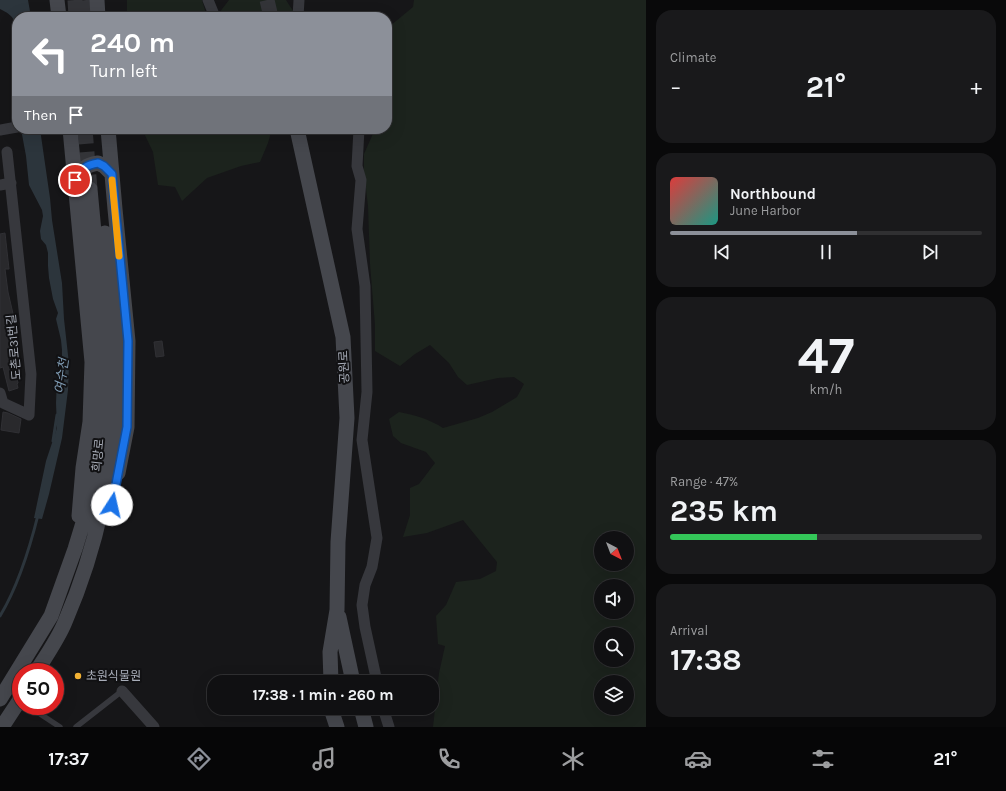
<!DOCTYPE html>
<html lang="en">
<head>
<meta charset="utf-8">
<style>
	:root { --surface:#101012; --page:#19191b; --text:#f1f3f6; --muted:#9c9d9f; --line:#303032; --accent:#8c9099 }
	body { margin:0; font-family:Karla,"Noto Sans KR",sans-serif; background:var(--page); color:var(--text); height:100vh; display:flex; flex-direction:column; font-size:15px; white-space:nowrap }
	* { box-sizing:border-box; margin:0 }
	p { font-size:13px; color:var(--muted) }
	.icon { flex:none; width:22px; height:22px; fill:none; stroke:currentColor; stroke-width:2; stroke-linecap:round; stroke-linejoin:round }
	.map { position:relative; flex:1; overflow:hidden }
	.details { display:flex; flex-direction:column; gap:10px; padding:10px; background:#09090a; width:360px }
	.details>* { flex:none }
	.hud { position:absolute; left:12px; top:12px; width:380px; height:122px; border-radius:16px; box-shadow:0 4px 16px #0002,0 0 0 1px var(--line); background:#8c9099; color:#fff; overflow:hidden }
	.needle { width:26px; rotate:138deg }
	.controls { position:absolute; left:594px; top:531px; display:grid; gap:8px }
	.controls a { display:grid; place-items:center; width:40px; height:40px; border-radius:50%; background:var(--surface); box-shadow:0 4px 16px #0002,0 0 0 1px var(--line); font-size:20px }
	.speed { position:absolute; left:12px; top:663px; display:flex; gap:8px; font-size:20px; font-weight:700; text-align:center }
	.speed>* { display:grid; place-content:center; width:52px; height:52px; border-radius:50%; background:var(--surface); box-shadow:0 4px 16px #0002,0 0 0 1px var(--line); line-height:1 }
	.speed .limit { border:6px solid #d22; background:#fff; color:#111 }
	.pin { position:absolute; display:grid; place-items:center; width:34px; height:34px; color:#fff; margin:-17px; border:2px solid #fff; border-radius:50%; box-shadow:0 1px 4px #0007 }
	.me { position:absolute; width:44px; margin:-22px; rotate:10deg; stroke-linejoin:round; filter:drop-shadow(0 0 3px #0008) }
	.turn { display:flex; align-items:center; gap:14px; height:84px; padding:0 12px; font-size:18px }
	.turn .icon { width:52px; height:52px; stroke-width:2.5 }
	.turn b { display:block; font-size:28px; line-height:34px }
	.then { display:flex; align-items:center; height:38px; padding:0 12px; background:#0003; gap:8px; font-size:15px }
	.big { font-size:30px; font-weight:700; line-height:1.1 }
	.details .widget { flex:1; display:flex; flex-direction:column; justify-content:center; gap:6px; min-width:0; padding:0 14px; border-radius:16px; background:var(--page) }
	.details .dial { align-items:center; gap:0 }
	.dial b { font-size:52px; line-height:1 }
	.song { display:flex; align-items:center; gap:12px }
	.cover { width:48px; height:48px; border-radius:6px; background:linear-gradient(135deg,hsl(0 70% 55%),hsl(170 70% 35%)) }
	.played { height:4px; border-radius:2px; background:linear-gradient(90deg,var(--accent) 60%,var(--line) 60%) }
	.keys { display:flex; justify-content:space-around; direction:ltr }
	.heat { display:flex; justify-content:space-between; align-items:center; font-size:22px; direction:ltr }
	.charge { height:6px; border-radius:3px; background:linear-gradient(90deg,#34c759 47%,var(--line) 0) }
	.trip { position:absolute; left:207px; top:675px; width:232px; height:40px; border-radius:16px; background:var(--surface); box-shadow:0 4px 16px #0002,0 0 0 1px var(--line); font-weight:700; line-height:40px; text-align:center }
	.dock { display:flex; height:64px; justify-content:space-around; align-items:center; background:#060607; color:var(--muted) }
	.dock .icon { width:28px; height:28px }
	.dock .selected { color:var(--accent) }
	.dock b { font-size:18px; color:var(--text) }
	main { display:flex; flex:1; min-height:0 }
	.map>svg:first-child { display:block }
</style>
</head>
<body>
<main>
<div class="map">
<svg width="646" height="727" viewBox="0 0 646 727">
	<rect width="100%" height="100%" fill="#161618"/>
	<path fill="#1c231d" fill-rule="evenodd" d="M127,0H202L207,17H127Z
		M229,0H286L297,17H216Z
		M414,0H646V727H433L439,673L445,646L438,644L436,616L446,605L456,582L480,579L496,571L497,562L463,520L427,533L403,537L410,515V488L419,484L435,463L426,452L401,443L393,436L389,419L399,412C415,415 429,419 443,428L478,418L492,412L517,397L524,384L514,377L498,378L467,385L458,377L449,363L430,345L415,354L400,366L375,351V325L370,264L368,206L364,171V154L375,129H387V30L390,26L413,7ZM601,538H627V564H601ZM601,586H627V612H601ZM601,634H627V660H601ZM601,682H627V708H601Z
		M142,129H279L271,132L268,143L260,162L241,166L207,178L182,201L175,187L158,185L153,152Z"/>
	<path fill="#2c353c" d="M0,0H28L31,17H17V34C15,19 14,16 0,9Z
		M21,129H40L50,198L52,220L62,283L64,319L69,364L68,390L62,438L49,494L42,519L34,518L46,461L57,428L56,403L57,380L62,357V350L61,340L56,319L58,313L53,299L49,278L48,266V253L46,245L41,239L40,231L43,216L42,210L29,185L26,156Z"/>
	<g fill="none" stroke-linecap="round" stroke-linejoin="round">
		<path stroke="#2c353c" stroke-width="3" d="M53,441L57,415
			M0,616C17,588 30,547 38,515"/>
	</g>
	<path fill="#29292c" stroke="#303034" d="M5,233L9,269H5L8,292L14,318L10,319L16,339L11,341L17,363L14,364L18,383L17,384L18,388L9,391L3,367L0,368V234Z
		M162,341L164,356L156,357L154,342Z
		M3,412L8,413L21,419L19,433L1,430Z"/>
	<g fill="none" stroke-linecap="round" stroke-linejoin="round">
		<path stroke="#333438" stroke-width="15" stroke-dasharray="15 8" stroke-linecap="butt" d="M75,0L76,17
			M86,0L88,17
			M267,0L271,17
			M85,129L90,189"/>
		<path stroke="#37383d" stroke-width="5.5" d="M28,706L60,727
			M76,727L122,691"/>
		<path stroke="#37383d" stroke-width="11" d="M208,0L215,17
			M298,17L299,0
			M359,129L357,166L361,180L357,229L365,286L367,392L362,440L377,538L372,567L365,585L362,605L365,627L377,682
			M0,130L17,127
			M0,185L11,183
			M0,393L3,403L29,415L31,374L7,152
			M122,691L154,727
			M383,708L389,727"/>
		<path stroke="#45474d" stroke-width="15" d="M57,0L59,17
			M97,0L98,17
			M70,129L92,362L90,422L83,468L79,516
			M108,129L115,209L128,341L127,427L118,473
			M297,129L343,337L347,418L338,542L337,610L330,652L331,682
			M75,180C81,169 86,165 98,163L104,166L112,174
			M339,617L353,682
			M36,672C46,656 58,639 65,622C99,543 116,458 116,372C116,326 109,279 105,233
			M0,699L51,616L75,549L93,490L98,465L105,371L103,328L90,189
			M332,708V712L337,727
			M361,708L366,727
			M2,727L21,698"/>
	</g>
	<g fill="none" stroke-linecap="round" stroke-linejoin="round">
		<g stroke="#114b97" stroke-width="10">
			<path id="route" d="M75,180C81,169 86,165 98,163L104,166L112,174L128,341L127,427L112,505"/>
		</g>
		<use href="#route" stroke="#1a73e8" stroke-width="7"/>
		<path stroke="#f59e0b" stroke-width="7" d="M112,180L119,256"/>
	</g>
	<circle fill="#f2b134" stroke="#111113" stroke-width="1.5" cx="78" cy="676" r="4"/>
	<g text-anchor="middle" stroke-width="4" stroke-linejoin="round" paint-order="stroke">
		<g font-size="12" fill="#a8adb8" stroke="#111113">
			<text transform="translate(14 347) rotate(-95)" y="4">도촌로31번길</text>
			<text transform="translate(344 367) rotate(-93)" y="4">공원로</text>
			<text transform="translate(98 455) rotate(-84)" y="4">희망로</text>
		</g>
		<g font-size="12" fill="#a8adb8" stroke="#111113" text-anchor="start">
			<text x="86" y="680">초원식물원</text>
		</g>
		<g font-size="13" font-style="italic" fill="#7f9bb3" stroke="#111113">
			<text transform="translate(61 376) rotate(-82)" y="5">여수천</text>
		</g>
	</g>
</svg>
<div class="controls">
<a><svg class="needle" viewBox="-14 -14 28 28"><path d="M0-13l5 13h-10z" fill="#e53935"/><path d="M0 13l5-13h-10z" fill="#9c9d9f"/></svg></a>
<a><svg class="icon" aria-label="sound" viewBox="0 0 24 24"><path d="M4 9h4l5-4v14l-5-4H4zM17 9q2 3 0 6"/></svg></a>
<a><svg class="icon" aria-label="search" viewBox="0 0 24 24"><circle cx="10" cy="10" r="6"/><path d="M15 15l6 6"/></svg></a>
<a><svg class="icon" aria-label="layers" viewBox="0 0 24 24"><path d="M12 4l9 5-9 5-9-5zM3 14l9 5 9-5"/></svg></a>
</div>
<div class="speed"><div class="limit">50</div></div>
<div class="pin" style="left:75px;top:180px;background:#d93025"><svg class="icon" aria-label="arrive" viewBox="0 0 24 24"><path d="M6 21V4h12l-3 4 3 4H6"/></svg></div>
<svg class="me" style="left:112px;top:505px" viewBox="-20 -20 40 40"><circle r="19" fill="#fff"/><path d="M0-13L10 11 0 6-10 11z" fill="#1a73e8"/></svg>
<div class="trip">17:38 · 1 min · 260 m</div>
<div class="hud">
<div class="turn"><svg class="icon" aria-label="left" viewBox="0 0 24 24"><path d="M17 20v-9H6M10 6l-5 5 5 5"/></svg><div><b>240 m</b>Turn left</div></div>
<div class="then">Then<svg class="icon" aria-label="arrive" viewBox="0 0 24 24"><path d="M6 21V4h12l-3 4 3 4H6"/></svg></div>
</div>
</div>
<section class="details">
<div class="widget"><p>Climate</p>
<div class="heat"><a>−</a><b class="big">21°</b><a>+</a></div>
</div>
<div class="widget">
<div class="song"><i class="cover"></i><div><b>Northbound</b><p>June Harbor</p></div></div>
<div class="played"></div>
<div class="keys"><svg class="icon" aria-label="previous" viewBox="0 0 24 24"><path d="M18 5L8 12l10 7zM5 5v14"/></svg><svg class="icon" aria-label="pause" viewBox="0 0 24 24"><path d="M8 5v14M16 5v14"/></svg><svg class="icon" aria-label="next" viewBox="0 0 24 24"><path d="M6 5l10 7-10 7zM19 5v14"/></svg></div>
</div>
<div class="widget dial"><b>47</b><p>km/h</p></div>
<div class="widget"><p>Range · 47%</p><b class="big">235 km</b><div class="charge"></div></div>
<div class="widget"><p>Arrival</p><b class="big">17:38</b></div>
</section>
</main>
<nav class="dock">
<b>17:37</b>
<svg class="icon selected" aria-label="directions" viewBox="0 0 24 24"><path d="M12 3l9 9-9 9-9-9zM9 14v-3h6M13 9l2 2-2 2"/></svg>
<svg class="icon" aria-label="music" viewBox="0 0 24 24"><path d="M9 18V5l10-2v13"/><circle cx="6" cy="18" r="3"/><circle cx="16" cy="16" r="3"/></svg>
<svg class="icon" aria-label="phone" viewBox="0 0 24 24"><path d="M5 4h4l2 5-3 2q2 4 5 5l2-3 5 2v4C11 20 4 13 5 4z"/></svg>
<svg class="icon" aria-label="climate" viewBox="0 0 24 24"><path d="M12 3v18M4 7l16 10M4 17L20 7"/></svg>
<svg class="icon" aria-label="car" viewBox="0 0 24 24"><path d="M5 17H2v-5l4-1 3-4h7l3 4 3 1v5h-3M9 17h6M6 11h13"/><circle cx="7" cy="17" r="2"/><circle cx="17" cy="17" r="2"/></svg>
<svg class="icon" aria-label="filters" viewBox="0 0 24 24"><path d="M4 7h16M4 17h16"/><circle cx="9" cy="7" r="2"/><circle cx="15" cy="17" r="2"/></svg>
<b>21°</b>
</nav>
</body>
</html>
